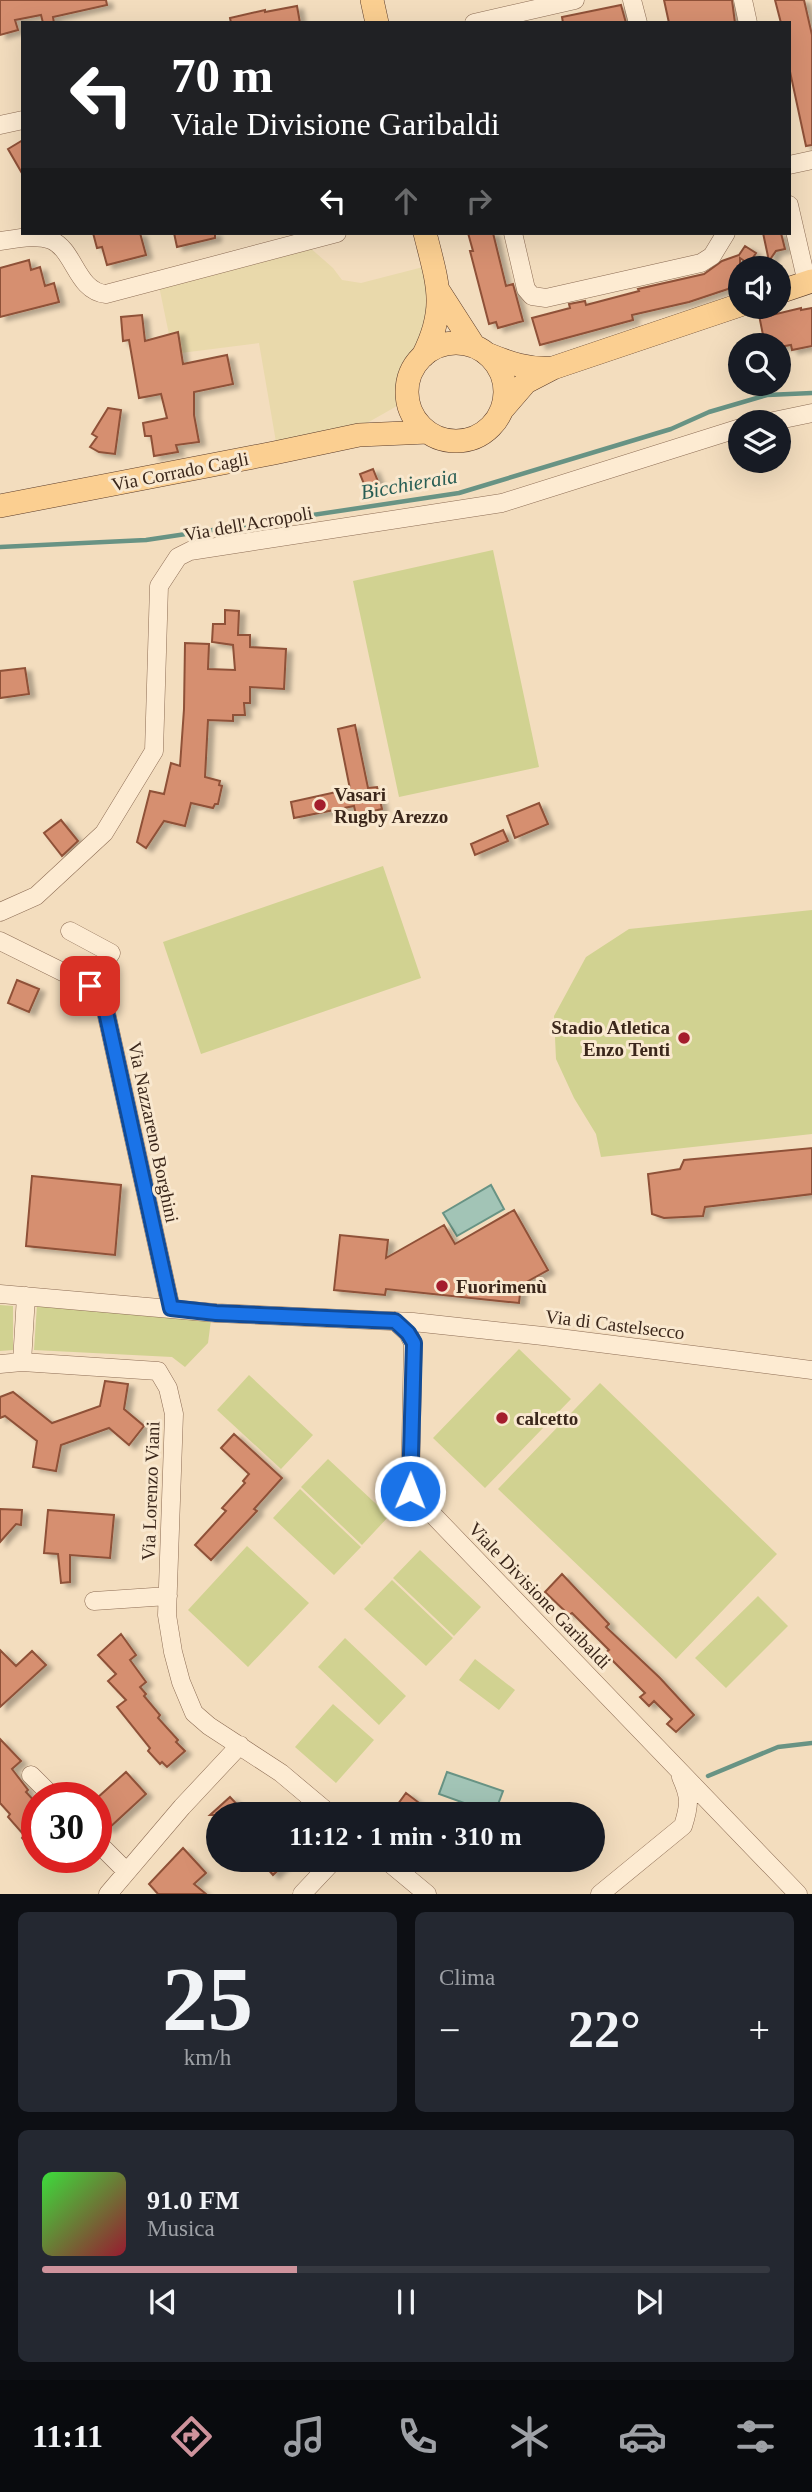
<!DOCTYPE html>
<html lang="it">
<head>
<meta charset="utf-8">
<style>
	:root { --surface:#171b24; --page:#242831; --text:#f1f3f6; --muted:#9ea1a6; --line:#363941; --accent:#ce939c }
	body { margin:0; font-family:"Times New Roman",serif; background:var(--page); color:var(--text); height:100vh; display:flex; flex-direction:column; font-size:26px; white-space:nowrap }
	* { box-sizing:border-box; margin:0 }
	p { font-size:23px; color:var(--muted) }
	.icon { flex:none; width:38px; height:38px; fill:none; stroke:currentColor; stroke-width:2; stroke-linecap:round; stroke-linejoin:round }
	.map { position:relative; height:1894px; overflow:hidden }
	.sheet { display:flex; flex-direction:column; gap:18px; padding:18px; background:#0d0f14; flex:1 }
	.sheet>* { flex:none }
	.top-card { position:absolute; left:21px; top:21px; width:770px; height:214px; border-radius:0px; box-shadow:0 7px 28px #0002; background:#202124; color:#fff; overflow:hidden }
	.buttons { position:absolute; left:728px; top:256px; display:grid; gap:14px }
	.buttons a { display:grid; place-items:center; width:63px; height:63px; border-radius:50%; background:var(--surface); box-shadow:0 7px 28px #0002; font-size:35px }
	.speed { position:absolute; left:21px; top:1782px; display:flex; gap:14px; font-size:35px; font-weight:700; text-align:center }
	.speed>* { display:grid; place-content:center; width:91px; height:91px; border-radius:50%; background:var(--surface); box-shadow:0 7px 28px #0002; line-height:1 }
	.speed .limit { border:10px solid #d22; background:#fff; color:#111 }
	.pin { position:absolute; display:grid; place-items:center; width:60px; height:60px; color:#fff; margin:-30px; border-radius:14px; box-shadow:0 4px 10px #0006 }
	.me { position:absolute; width:77px; margin:-38px; rotate:1deg; stroke-linejoin:round; filter:drop-shadow(0 0 5px #0008) }
	.turn { display:flex; align-items:center; gap:24px; height:147px; padding:0 35px; font-size:32px }
	.turn .icon { width:91px; height:91px; stroke-width:2.5 }
	.turn b { display:block; font-size:49px; line-height:60px }
	.lanes { display:flex; align-items:center; height:66px; padding:0 35px; background:#0003; justify-content:center; gap:35px; direction:ltr }
	.lanes .off { opacity:.35 }
	.big { font-size:52px; font-weight:800; line-height:1.1 }
	.sheet .card { flex:1; display:flex; flex-direction:column; justify-content:center; gap:10px; min-width:0; padding:0 24px; border-radius:10px; background:var(--page) }
	.sheet .dial { align-items:center; gap:0 }
	.dial b { font-size:91px; line-height:1 }
	.song { display:flex; align-items:center; gap:21px }
	.cover { width:84px; height:84px; border-radius:10px; background:linear-gradient(135deg,hsl(120 70% 55%),hsl(350 70% 35%)) }
	.played { height:7px; border-radius:4px; background:linear-gradient(90deg,var(--accent) 35%,var(--line) 35%) }
	.keys { display:flex; justify-content:space-around; direction:ltr }
	.heat { display:flex; justify-content:space-between; align-items:center; font-size:38px; direction:ltr }
	.sheet .tiles { flex:1; display:grid; gap:18px; grid-template-columns:1fr 1fr }
	.card:last-child { grid-column:span 2 }
	.trip { position:absolute; left:206px; top:1802px; width:399px; height:70px; border-radius:35px; background:var(--surface); box-shadow:0 7px 28px #0002; font-weight:800; line-height:70px; text-align:center }
	.dock { display:flex; height:112px; justify-content:space-around; align-items:center; background:#090b0e; color:var(--muted) }
	.dock .icon { width:49px; height:49px }
	.dock .selected { color:var(--accent) }
	.dock b { font-size:32px; color:var(--text) }
	.map>svg:first-child { display:block }
</style>
</head>
<body>
<div class="map">
<svg width="812" height="1894" viewBox="0 0 812 1894">
	<defs>
		<filter id="shadow"><feDropShadow dx="6" dy="3.5" stdDeviation="2" flood-color="#0004"/></filter>
	</defs>
	<rect width="100%" height="100%" fill="#f3ddbe"/>
	<path fill="#e9d9ab" d="M308,246L333,268L342,280L361,283L427,266L433,292L425,341L412,353L397,406L367,423L276,442L259,343L173,354L159,286Z"/>
	<path fill="#d1d291" d="M493,550L539,767L399,797L353,581Z
		M383,866L421,978L201,1054L163,942Z
		M812,910V1134L601,1157L596,1134L574,1098L556,1059L554,1016L586,957L629,929Z
		M0,1305L13,1306V1350L0,1351Z
		M37,1305L211,1320L208,1343L185,1367L172,1357L34,1350Z
		M519,1349L571,1399L485,1488L433,1438Z
		M249,1375L313,1435L281,1469L217,1410Z
		M600,1383L777,1554L676,1659L498,1489Z
		M328,1459L389,1516L362,1545L301,1487Z
		M300,1489L361,1547L334,1575L273,1518Z
		M247,1546L309,1603L248,1667L188,1610Z
		M420,1550L481,1607L454,1636L393,1578Z
		M392,1580L453,1638L426,1666L364,1609Z
		M758,1596L788,1626L726,1688L695,1658Z
		M345,1638L406,1696L379,1725L318,1667Z
		M475,1659L515,1690L499,1710L459,1680Z
		M333,1704L374,1740L336,1783L295,1747Z"/>
	<path fill="#a2c4b6" stroke="#689384" stroke-width="2" d="M491,1185L504,1209L457,1236L443,1213Z
		M447,1772L503,1791L494,1815H477L478,1808L439,1794Z"/>
	<g fill="none" stroke-linecap="round" stroke-linejoin="round">
		<path stroke="#689384" stroke-width="4.5" d="M0,547L146,540L459,493L671,429L709,412L767,395L812,393
			M708,1776L778,1747L812,1743"/>
	</g>
	<path fill="#d68f6f" stroke="#8f5138" stroke-width="2" filter="url(#shadow)" d="M0,0H106L107,5L53,17L54,23H43L41,15L15,20L18,30L0,35Z
		M664,0H732L735,23H669Z
		M775,0H804L812,35V145L806,146L789,67V23H781Z
		M621,5L626,23H563L562,17Z
		M297,6L300,23H231L230,18L265,10V12Z
		M23,140V175L8,149Z
		M93,233H140L146,255L107,265L102,247L97,248Z
		M174,233H215V238L177,247Z
		M468,233H493L506,286L513,284L523,321L498,328L496,322L489,324L470,251H473Z
		M763,233H781L785,249L776,251L769,261Z
		M745,246L756,253L749,264L740,258V285L689,302L632,315L633,320L540,345L532,318L570,308L569,304L585,301L586,305L639,291L638,289L704,274L722,261L739,255Z
		M29,260L31,270L40,267L45,286L54,283L59,302L0,317V268Z
		M801,308V310L812,308V346L792,350L791,345L779,347V345H765L759,315L772,312V315Z
		M142,315L145,341L178,332L183,364L227,355L233,384L194,392V415L199,442L176,445L178,452L154,456L151,436H145L143,423L167,418L161,394L139,398L129,340L123,341L121,317Z
		M108,408L121,410L115,454L99,452L90,447L97,437L92,434Z
		M373,469L379,484L366,489L360,474Z
		M225,610L239,611L238,635H250V647L286,649L284,689L250,687V703H244L245,715H233V721L208,720L205,777L220,781L219,785L222,786L218,804H215L213,808L191,803L185,826L164,821L146,848L137,842L150,791L164,794L171,763L180,766L184,709L185,643L209,644L208,669L235,670L233,645L212,642L213,624H225Z
		M25,668L29,694L0,698V671Z
		M355,725L368,788L377,787L382,809L356,815L354,806L294,818L291,802L350,789L338,729Z
		M539,803L548,824L515,838L507,816Z
		M61,820L78,841L62,856L44,833Z
		M503,830L508,841L475,855L471,844Z
		M17,980L39,989L29,1012L8,1003Z
		M812,1148V1194L705,1207L703,1216L664,1218L652,1214L648,1174L680,1169L684,1160Z
		M32,1176L121,1185L115,1255L26,1246Z
		M514,1210L548,1270L521,1285L519,1303L386,1289L385,1295L334,1290L340,1235L388,1240L386,1258L444,1225L455,1244Z
		M105,1381L128,1384L124,1409L144,1426L129,1445L109,1428L61,1445L56,1471L33,1467L37,1441L5,1416L0,1418V1397L13,1392L52,1423L100,1406Z
		M234,1434L282,1478L254,1509L257,1511L211,1560L195,1545L226,1511L222,1508L245,1483L243,1481L249,1474L221,1448Z
		M0,1509L22,1510L21,1525L16,1524L0,1542Z
		M48,1510L114,1515L110,1558L70,1555V1582L61,1583L58,1554L44,1553Z
		M562,1574L609,1624L606,1627L660,1678L694,1715L676,1732L667,1724L672,1719L654,1701L649,1706L640,1697L645,1693L605,1653L609,1650L572,1613L569,1615L545,1592Z
		M121,1634L136,1655L130,1660L146,1682L140,1687L146,1694L144,1696L160,1715L158,1718L178,1740L176,1742L185,1751L167,1767L162,1762L160,1764L148,1751L150,1748L117,1707L126,1700L108,1681L116,1674L98,1655Z
		M0,1650L16,1666L32,1651L46,1665L0,1707Z
		M0,1739L21,1761L12,1769L28,1790L26,1792L37,1804V1854L22,1838L24,1835L8,1817L10,1814L0,1803Z
		M126,1772L146,1794L108,1829L96,1817V1799Z
		M406,1793L435,1815H390Z
		M230,1797L247,1815H210Z
		M183,1848L206,1873L194,1884L206,1894H158L149,1884Z
		M260,1860H289L273,1875Z"/>
	<g fill="none" stroke-linecap="round" stroke-linejoin="round">
		<g stroke="#8d6d55" stroke-width="19">
			<path id="minor" d="M632,0L638,23
				M743,0L748,23
				M474,23L575,0
				M0,125L23,120
				M789,165L812,160
				M789,205L807,283
				M513,233L526,289L532,296L546,298L701,263L712,256L726,233
				M0,241C15,239 36,234 51,240C75,250 76,291 106,294L337,233
				M769,422L812,413
				M0,912L36,896L104,833L154,751L159,586L178,557L190,551L502,503L740,428
				M70,931L111,953L90,986
				M0,941L93,987L106,1012L171,1308
				M0,1294L216,1313L413,1322L543,1336L812,1370
				M395,1321L408,1333L413,1343L410,1491L798,1894
				M22,1362L158,1371L168,1388L174,1414L167,1615L173,1652L181,1682L194,1713L209,1726L281,1773L331,1815
				M0,1364L22,1362L26,1296
				M94,1601L168,1596
				M31,1775L53,1797
				M96,1841L126,1871
				M386,1860L427,1894
				M108,1894L182,1807L240,1745
				M302,1894L334,1860
				M600,1894L683,1826C690,1804 690,1797 681,1777"/>
		</g>
		<g stroke="#5a3b2a" stroke-width="24">
			<path id="major" d="M372,0L377,23
				M438,290L474,346
				M779,292L812,281
				M407 392a49 49 0 1 1 98 0a49 49 0 1 1-98 0Z
				M487,354C509,363 529,370 553,368
				M423,356C448,307 437,282 425,233
				M501,411L526,382L553,368L740,305
				M0,506L274,453L359,435L428,432"/>
		</g>
		<use href="#minor" stroke="#fdebd2" stroke-width="18"/>
		<use href="#major" stroke="#fbcf91" stroke-width="23"/>
	</g>
	<g fill="none" stroke-linecap="round" stroke-linejoin="round">
		<g stroke="#114b97" stroke-width="18">
			<path id="route" d="M90,986L101,999L106,1012L171,1308L216,1313L395,1321L408,1333L414,1343L410,1491"/>
		</g>
		<use href="#route" stroke="#1a73e8" stroke-width="12"/>
	</g>
	<g fill="#a41d2d" stroke="#f9e8cf" stroke-width="2.5">
		<circle cx="320" cy="805" r="7"/>
		<circle cx="684" cy="1038" r="7"/>
		<circle cx="442" cy="1286" r="7"/>
		<circle cx="502" cy="1418" r="7"/>
	</g>
	<g text-anchor="middle" stroke-width="6" stroke-linejoin="round" paint-order="stroke">
		<g font-size="19" fill="#3b271b" stroke="#f9e8cf">
			<text transform="translate(180 471) rotate(-11)" y="7">Via Corrado Cagli</text>
			<text transform="translate(248 523) rotate(-10)" y="7">Via dell'Acropoli</text>
			<text transform="translate(154 1132) rotate(78)" y="7">Via Nazzareno Borghini</text>
			<text transform="translate(615 1324) rotate(7)" y="7">Via di Castelsecco</text>
			<text transform="translate(150 1491) rotate(-88)" y="7">Via Lorenzo Viani</text>
			<text transform="translate(540 1595) rotate(46)" y="7">Viale Divisione Garibaldi</text>
		</g>
		<g font-size="19" font-weight="bold" fill="#3b271b" stroke="#f9e8cf" text-anchor="start">
			<text x="334" y="801">Vasari<tspan x="334" dy="22">Rugby Arezzo</tspan></text>
			<text x="670" y="1034" text-anchor="end">Stadio Atletica<tspan x="670" dy="22">Enzo Tenti</tspan></text>
			<text x="456" y="1293">Fuorimenù</text>
			<text x="516" y="1425">calcetto</text>
		</g>
		<g font-size="21" font-style="italic" fill="#285d54" stroke="#f9e8cf">
			<text transform="translate(409 484) rotate(-10)" y="7">Bicchieraia</text>
		</g>
	</g>
</svg>
<div class="buttons">
<a><svg class="icon" aria-label="sound" viewBox="0 0 24 24"><path d="M4 9h4l5-4v14l-5-4H4zM17 9q2 3 0 6"/></svg></a>
<a><svg class="icon" aria-label="search" viewBox="0 0 24 24"><circle cx="10" cy="10" r="6"/><path d="M15 15l6 6"/></svg></a>
<a><svg class="icon" aria-label="layers" viewBox="0 0 24 24"><path d="M12 4l9 5-9 5-9-5zM3 14l9 5 9-5"/></svg></a>
</div>
<div class="speed"><div class="limit">30</div></div>
<div class="pin" style="left:90px;top:986px;background:#d93025"><svg class="icon" aria-label="arrive" viewBox="0 0 24 24"><path d="M6 21V4h12l-3 4 3 4H6"/></svg></div>
<svg class="me" style="left:410px;top:1491px" viewBox="-20 -20 40 40"><circle r="17" fill="#1a73e8" stroke="#fff" stroke-width="3"/><path d="M0-11L8 9 0 5-8 9z" fill="#fff"/></svg>
<div class="trip">11:12 · 1 min · 310 m</div>
<div class="top-card">
<div class="turn"><svg class="icon" aria-label="left" viewBox="0 0 24 24"><path d="M17 20v-9H6M10 6l-5 5 5 5"/></svg><div><b>70 m</b>Viale Divisione Garibaldi</div></div>
<div class="lanes"><svg class="icon" aria-label="left" viewBox="0 0 24 24"><path d="M17 20v-9H6M10 6l-5 5 5 5"/></svg><svg class="icon off" aria-label="ahead" viewBox="0 0 24 24"><path d="M12 20V5M6 11l6-6 6 6"/></svg><svg class="icon off" aria-label="right" viewBox="0 0 24 24"><path d="M7 20v-9h11M14 6l5 5-5 5"/></svg></div>
</div>
</div>
<section class="sheet">
<div class="tiles">
<div class="card dial"><b>25</b><p>km/h</p></div>
<div class="card"><p>Clima</p>
<div class="heat"><a>−</a><b class="big">22°</b><a>+</a></div>
</div>
<div class="card">
<div class="song"><i class="cover"></i><div><b>91.0 FM</b><p>Musica</p></div></div>
<div class="played"></div>
<div class="keys"><svg class="icon" aria-label="previous" viewBox="0 0 24 24"><path d="M18 5L8 12l10 7zM5 5v14"/></svg><svg class="icon" aria-label="pause" viewBox="0 0 24 24"><path d="M8 5v14M16 5v14"/></svg><svg class="icon" aria-label="next" viewBox="0 0 24 24"><path d="M6 5l10 7-10 7zM19 5v14"/></svg></div>
</div>
</div>
</section>
<nav class="dock">
<b>11:11</b>
<svg class="icon selected" aria-label="directions" viewBox="0 0 24 24"><path d="M12 3l9 9-9 9-9-9zM9 14v-3h6M13 9l2 2-2 2"/></svg>
<svg class="icon" aria-label="music" viewBox="0 0 24 24"><path d="M9 18V5l10-2v13"/><circle cx="6" cy="18" r="3"/><circle cx="16" cy="16" r="3"/></svg>
<svg class="icon" aria-label="phone" viewBox="0 0 24 24"><path d="M5 4h4l2 5-3 2q2 4 5 5l2-3 5 2v4C11 20 4 13 5 4z"/></svg>
<svg class="icon" aria-label="climate" viewBox="0 0 24 24"><path d="M12 3v18M4 7l16 10M4 17L20 7"/></svg>
<svg class="icon" aria-label="car" viewBox="0 0 24 24"><path d="M5 17H2v-5l4-1 3-4h7l3 4 3 1v5h-3M9 17h6M6 11h13"/><circle cx="7" cy="17" r="2"/><circle cx="17" cy="17" r="2"/></svg>
<svg class="icon" aria-label="filters" viewBox="0 0 24 24"><path d="M4 7h16M4 17h16"/><circle cx="9" cy="7" r="2"/><circle cx="15" cy="17" r="2"/></svg>
</nav>
</body>
</html>
